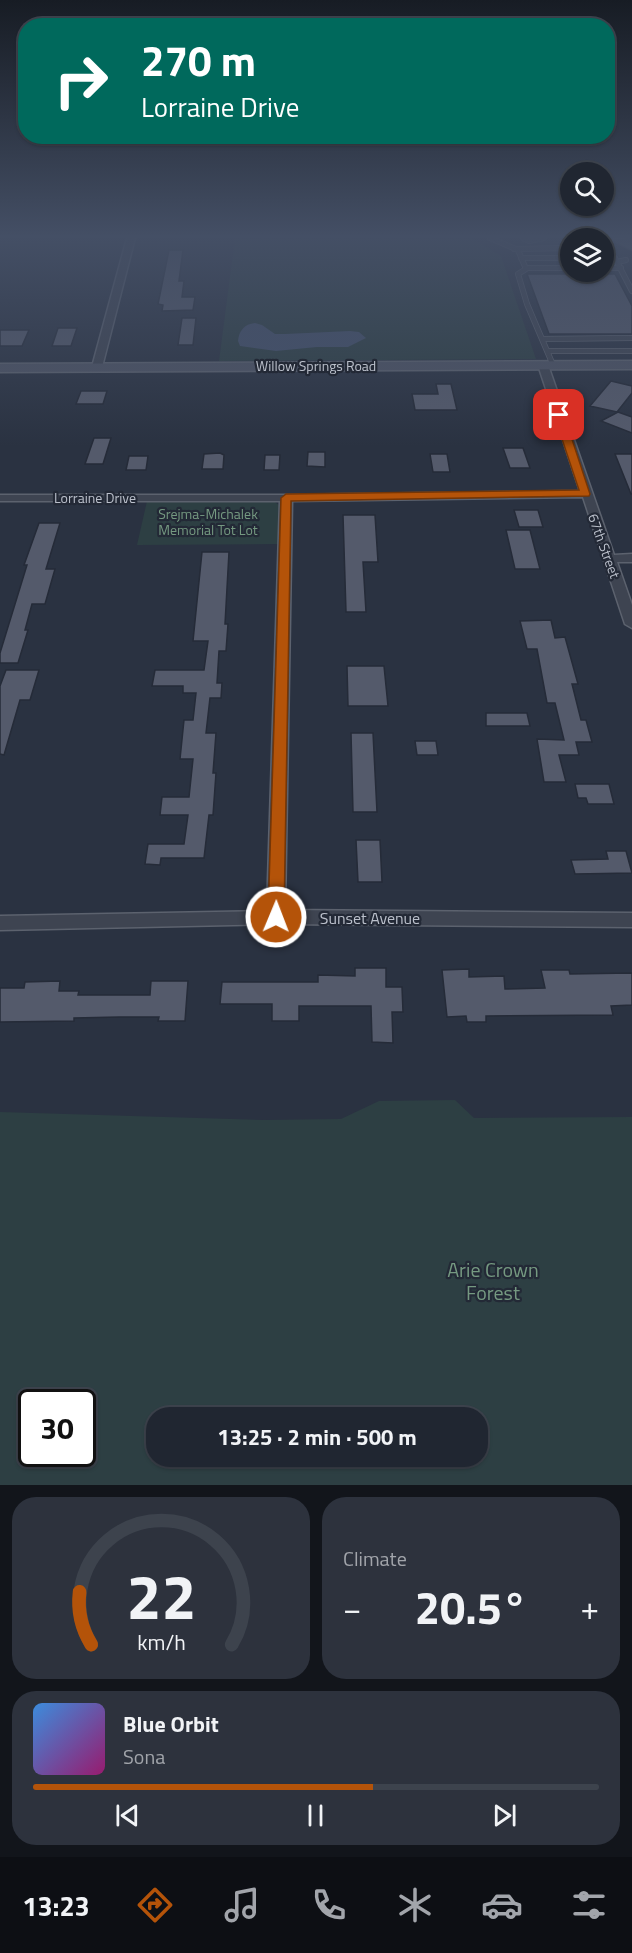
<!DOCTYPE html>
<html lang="en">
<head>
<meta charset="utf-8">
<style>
	:root { --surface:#202631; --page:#2d323d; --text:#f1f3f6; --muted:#a2a5ab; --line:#3d434d; --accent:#b45309 }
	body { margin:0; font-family:"Titillium Web",sans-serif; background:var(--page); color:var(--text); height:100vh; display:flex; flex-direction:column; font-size:22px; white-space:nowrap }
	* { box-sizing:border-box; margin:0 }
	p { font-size:20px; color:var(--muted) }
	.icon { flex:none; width:33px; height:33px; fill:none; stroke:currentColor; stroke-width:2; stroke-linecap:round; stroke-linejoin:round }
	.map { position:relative; height:1485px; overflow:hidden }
	.sheet { display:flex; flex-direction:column; gap:12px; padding:12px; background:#12151b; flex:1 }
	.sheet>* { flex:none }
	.top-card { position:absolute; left:18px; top:18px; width:597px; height:126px; border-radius:24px; box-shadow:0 2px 4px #0004,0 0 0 2px var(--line); background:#00695c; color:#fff; overflow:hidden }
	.tools { position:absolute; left:560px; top:162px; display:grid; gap:12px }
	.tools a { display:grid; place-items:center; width:54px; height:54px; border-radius:50%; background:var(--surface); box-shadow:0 2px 4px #0004,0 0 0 2px var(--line); font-size:30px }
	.speed { position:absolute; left:18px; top:1389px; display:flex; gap:12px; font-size:30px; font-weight:700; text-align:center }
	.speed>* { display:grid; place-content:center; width:78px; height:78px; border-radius:50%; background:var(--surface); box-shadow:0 2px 4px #0004,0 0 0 2px var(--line); line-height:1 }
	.speed .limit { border:3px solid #111; border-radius:9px; background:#fff; color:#111 }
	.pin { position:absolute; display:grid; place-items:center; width:51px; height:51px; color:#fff; margin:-26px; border-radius:12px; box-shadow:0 3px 9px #0006 }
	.me { position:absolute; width:66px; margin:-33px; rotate:1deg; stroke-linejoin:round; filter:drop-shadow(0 0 4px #0008) }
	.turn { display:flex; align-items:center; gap:21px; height:126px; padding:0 24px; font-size:27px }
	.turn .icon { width:78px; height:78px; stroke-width:2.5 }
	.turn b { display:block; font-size:42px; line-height:51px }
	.big { font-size:45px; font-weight:700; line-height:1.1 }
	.sheet .card { flex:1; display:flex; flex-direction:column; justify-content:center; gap:9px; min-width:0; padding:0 21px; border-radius:24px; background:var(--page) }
	.sheet .dial { align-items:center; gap:0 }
	.dial svg { height:156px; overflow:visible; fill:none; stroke:var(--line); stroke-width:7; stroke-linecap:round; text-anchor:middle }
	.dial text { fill:var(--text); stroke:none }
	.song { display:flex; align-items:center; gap:18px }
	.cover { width:72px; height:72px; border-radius:9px; background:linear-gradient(135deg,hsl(210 70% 55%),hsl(320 70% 35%)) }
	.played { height:6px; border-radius:3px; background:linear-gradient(90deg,var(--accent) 60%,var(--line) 60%) }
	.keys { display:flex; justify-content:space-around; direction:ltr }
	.heat { display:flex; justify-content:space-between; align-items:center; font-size:33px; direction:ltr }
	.sheet .tiles { flex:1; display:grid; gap:12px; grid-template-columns:1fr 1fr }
	.card:last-child { grid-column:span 2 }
	.trip { position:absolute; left:146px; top:1407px; width:342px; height:60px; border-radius:24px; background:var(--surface); box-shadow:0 2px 4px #0004,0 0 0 2px var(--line); font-weight:700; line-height:60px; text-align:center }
	.tabs { display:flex; height:96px; justify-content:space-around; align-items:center; background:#0d0f14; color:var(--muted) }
	.tabs .icon { width:42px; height:42px }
	.tabs .active { color:var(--accent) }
	.tabs b { font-size:27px; color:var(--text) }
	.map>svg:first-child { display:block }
</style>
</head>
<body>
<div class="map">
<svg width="632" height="1485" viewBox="0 0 632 1485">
	<rect width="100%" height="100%" fill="#2a3241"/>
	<path fill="#2d3f43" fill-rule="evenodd" d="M235,238H472L501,256L536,359L219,361Z
		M272,500L279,505L278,544L137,545L147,501Z
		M455,1100L474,1118L632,1117V1485H0V1112L264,1120L341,1119L379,1101ZM82,1402V1454H32V1402ZM156,1418H477V1456H156Z"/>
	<path fill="#43506a" d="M255,323L262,325L275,334H285L350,331L359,332L366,338L348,347H317L276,351L240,346L238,341C239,331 244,324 255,323Z"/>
	<path fill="#545a6b" stroke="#252b38" stroke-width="1.5" d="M169,250H183L179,281H184L182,297H195L193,310L162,311L163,305L158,304Z
		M527,274H615L632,306V334H549Z
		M182,318H196L193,345H178Z
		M58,328H77L71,346H52Z
		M0,330H29L22,346H0Z
		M611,381L632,386V393L617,412L590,406Z
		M436,384H451L457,410H415L412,394H438Z
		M81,391H107L103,404H76Z
		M618,412L632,417V433L601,421Z
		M94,438H111L103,464H85Z
		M503,448H523L530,468H510Z
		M308,452H325V467L307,466Z
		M220,453L224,455L223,469H202L204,454Z
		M430,454H447L450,472H433Z
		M615,454H632V494H631Z
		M265,455H280L279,470H264Z
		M129,456H148L146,470H126Z
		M514,510H538L543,527H519Z
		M343,515H375L378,562H363L366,612H346Z
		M39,523H60L46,569H55L45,604H32L25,630H28L18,663H0V653L27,565H24Z
		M506,530H530L540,569H515Z
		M202,552H229L225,624H228L226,651H219L217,683H222L221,698H210L206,733H216L213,773H216L213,815H209L204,858H161L160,865L145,864L148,844H184L188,815H160L162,797H189L193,759H180L184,720H193L196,693H183V686H152L155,670H204L208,641H193Z
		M551,620L555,638L565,637L578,684H572L581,720H586L592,742H576L579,755H559L566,782H544L537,739L564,740L555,703H547L537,649H527L520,621Z
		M347,666H384L388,706H348Z
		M6,670H39L30,700H20L4,755L0,754V686Z
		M486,713H527L530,726H486Z
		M351,733H373L377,812H353Z
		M415,741H436L438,755H417Z
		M575,784H609L614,804H588L586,798H578Z
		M356,840H380L382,882H358Z
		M606,851H626L632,873L575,874L571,860L608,859Z
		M355,968H386V987H402L403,1012H392L393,1043L372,1042L371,1006H299V1021H272V1004H220L222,982H318V975L355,976Z
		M469,969V977L504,976L505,989L545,988L541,970H569L570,974L632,973V1005L611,1006L613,1015L486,1016V1022H467L466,1016L447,1017L442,970Z
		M60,981L59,991H79L78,995H150L151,981H188L185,1021H158L159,1017H119L74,1018V1021L0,1022V988H24L25,982Z"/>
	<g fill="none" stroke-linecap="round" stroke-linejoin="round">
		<g stroke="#5c626e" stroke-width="6">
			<path id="lane" d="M490,238L518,250L526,269L518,274L527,304L553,365
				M523,238L529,241L544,238
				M514,249L570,248
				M521,258H570
				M603,258H615L617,262
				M626,260L617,262L632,291
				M525,268H570
				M603,268H621
				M542,339L632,338
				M547,351H632"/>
		</g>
		<g stroke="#5c626e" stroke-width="3">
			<path id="street" d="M127,238H135L102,367L97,370L92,367Z
				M540,363L548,365L614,555L632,554V562H617L632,605V628L625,624L583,497L292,501L285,910L632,913V927L276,924L0,930V916L267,911L280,501H0V495H286L580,491L538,365Z"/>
		</g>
		<g stroke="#5c626e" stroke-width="3">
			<path id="secondary" d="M632,361V369L0,372V364Z"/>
		</g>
		<g stroke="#484d5a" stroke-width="3">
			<path id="primary" d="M608,238H624L632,241V250Z"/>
		</g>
		<use href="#lane" stroke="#3e4451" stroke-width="4.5"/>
		<use href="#street" fill="#3e4451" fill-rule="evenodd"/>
		<use href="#secondary" fill="#4d5363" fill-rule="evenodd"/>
		<use href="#primary" fill="#5c6370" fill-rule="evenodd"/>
	</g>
	<linearGradient id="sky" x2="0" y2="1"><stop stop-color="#171c24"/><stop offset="0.53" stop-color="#444f65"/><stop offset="1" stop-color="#444f65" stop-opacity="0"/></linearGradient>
	<rect width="632" height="446" fill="url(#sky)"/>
	<path fill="#b45309" stroke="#753606" stroke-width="1.5" d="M556,413L564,415L590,494L589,496L291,501L284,917L281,921H270L268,917L281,498L286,494L579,490L554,415Z"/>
	<g text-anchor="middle" stroke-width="4.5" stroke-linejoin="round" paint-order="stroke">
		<g font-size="14" fill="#bbc0cb" stroke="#232936">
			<text x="316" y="371">Willow Springs Road</text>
			<text x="95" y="503">Lorraine Drive</text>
			<text transform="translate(604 546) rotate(70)" y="5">67th Street</text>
		</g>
		<g font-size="14" fill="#759981" stroke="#232936">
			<text x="208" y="519">Srejma-Michalek<tspan x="208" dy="16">Memorial Tot Lot</tspan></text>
		</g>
		<g font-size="16" fill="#bbc0cb" stroke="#232936">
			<text x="370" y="924">Sunset Avenue</text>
		</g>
		<g font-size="20" fill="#759981" stroke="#232936">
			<text x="493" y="1277">Arie Crown<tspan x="493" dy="23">Forest</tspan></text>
		</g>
	</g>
</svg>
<div class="tools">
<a><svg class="icon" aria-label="search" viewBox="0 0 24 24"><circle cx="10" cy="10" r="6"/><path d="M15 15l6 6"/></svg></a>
<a><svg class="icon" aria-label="layers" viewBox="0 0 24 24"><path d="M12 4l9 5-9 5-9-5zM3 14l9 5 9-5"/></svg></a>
</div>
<div class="speed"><div class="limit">30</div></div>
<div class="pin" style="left:559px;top:415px;background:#d93025"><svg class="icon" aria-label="arrive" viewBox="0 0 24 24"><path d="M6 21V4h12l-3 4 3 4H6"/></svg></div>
<svg class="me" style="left:276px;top:917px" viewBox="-20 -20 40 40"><circle r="17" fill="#b45309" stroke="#fff" stroke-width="3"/><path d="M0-11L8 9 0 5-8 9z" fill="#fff"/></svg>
<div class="trip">13:25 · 2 min · 500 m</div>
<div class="top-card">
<div class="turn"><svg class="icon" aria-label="right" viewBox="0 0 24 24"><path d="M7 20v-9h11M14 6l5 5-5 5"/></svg><div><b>270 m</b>Lorraine Drive</div></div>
</div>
</div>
<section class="sheet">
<div class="tiles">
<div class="card dial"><svg viewBox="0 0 100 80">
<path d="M14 69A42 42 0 1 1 86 69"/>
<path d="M14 69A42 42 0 0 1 8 42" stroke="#b45309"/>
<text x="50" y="56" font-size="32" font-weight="700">22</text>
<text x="50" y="72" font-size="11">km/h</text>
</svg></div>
<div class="card"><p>Climate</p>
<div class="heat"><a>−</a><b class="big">20.5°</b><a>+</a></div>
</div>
<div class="card">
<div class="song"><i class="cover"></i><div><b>Blue Orbit</b><p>Sona</p></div></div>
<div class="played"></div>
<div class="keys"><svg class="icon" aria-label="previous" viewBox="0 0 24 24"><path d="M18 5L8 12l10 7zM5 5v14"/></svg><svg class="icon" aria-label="pause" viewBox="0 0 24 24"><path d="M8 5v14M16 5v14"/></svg><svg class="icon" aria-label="next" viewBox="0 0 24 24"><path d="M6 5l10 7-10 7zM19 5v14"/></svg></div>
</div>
</div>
</section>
<nav class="tabs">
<b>13:23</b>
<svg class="icon active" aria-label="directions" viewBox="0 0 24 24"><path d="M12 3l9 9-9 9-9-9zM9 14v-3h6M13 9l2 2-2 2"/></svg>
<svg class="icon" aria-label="music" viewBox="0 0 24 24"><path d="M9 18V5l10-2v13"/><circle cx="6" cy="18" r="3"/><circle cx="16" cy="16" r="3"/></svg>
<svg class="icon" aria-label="phone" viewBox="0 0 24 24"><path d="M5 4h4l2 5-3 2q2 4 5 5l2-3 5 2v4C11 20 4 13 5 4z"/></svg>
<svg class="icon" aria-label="climate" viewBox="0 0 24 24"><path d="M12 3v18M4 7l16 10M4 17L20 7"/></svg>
<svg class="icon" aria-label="car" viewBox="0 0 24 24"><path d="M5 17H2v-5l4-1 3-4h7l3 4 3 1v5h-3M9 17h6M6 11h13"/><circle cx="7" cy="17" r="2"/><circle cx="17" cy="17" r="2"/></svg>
<svg class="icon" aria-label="filters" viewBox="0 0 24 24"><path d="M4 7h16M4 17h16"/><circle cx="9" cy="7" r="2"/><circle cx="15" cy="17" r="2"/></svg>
</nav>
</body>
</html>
